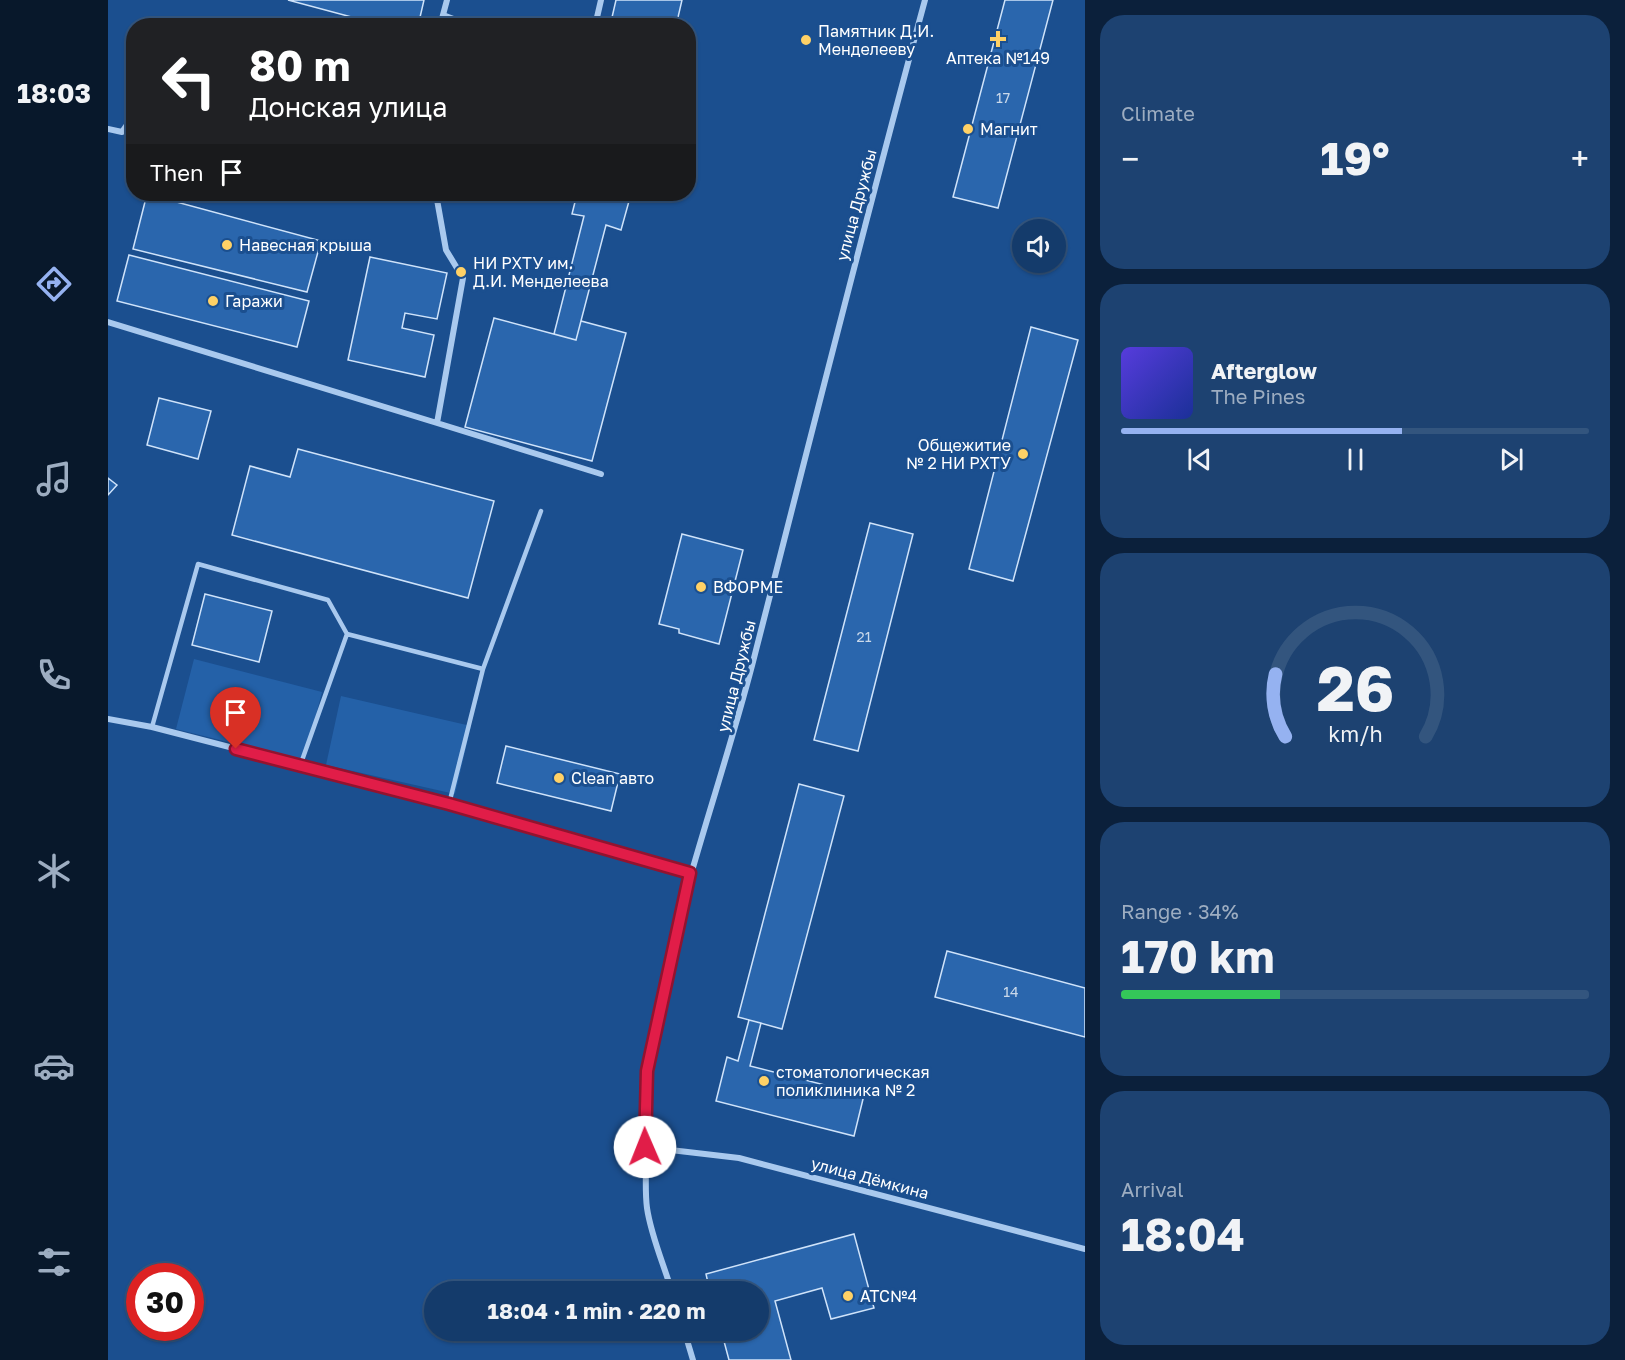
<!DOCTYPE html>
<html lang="en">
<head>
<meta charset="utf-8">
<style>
	:root { --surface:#143b6b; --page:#1d4271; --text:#f1f3f6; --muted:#9dadc1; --line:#33557e; --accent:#95b2f1 }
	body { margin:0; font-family:"Golos Text",sans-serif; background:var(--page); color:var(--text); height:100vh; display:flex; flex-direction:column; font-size:22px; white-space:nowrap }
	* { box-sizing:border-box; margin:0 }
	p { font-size:20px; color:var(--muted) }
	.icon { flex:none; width:33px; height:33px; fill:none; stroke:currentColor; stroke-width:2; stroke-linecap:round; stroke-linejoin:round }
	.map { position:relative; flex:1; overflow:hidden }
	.drawer { display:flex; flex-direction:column; gap:15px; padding:15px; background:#0b203b; width:540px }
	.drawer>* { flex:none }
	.top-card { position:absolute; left:18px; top:18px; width:570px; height:183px; border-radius:24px; box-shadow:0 2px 4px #0004,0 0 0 2px var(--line); background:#202124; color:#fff; overflow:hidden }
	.controls { position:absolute; left:904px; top:219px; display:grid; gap:12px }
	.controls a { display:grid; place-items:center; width:54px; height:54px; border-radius:50%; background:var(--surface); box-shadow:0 2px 4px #0004,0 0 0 2px var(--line); font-size:30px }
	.speed { position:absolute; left:18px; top:1263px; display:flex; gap:12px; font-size:30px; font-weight:700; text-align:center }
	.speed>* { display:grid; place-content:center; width:78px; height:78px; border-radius:50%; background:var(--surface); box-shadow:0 2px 4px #0004,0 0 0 2px var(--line); line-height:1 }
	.speed .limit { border:9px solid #d22; background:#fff; color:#111 }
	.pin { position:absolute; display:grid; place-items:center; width:51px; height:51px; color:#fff; margin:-62px -26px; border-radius:50% 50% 50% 0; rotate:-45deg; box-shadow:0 0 6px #0007 }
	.pin .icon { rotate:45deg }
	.me { position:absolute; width:66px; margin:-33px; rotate:359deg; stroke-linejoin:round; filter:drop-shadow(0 0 4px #0008) }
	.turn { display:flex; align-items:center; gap:21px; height:126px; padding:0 24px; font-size:27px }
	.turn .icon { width:78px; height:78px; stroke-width:2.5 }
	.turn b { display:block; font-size:42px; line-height:51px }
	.then { display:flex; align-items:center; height:57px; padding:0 24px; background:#0003; gap:12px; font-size:22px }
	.big { font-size:45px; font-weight:700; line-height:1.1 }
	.drawer .widget { flex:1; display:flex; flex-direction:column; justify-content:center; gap:9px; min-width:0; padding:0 21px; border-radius:24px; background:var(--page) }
	.drawer .dial { align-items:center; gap:0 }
	.dial svg { height:156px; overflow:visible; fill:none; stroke:var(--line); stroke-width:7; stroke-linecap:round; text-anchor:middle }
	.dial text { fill:var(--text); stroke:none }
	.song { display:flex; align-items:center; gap:18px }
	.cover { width:72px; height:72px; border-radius:9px; background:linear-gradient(135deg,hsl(250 70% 55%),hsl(230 70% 35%)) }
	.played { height:6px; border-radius:3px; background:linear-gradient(90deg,var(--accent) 60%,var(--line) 60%) }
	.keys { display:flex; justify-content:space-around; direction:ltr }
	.heat { display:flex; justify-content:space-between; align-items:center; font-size:33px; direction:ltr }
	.charge { height:9px; border-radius:4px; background:linear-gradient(90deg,#34c759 34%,var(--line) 0) }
	.trip { position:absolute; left:316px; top:1281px; width:345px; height:60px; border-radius:30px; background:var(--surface); box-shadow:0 2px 4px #0004,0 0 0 2px var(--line); font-weight:700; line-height:60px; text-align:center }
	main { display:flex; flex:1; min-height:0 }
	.tabs { display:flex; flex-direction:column; width:108px; justify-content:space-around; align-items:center; background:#08182b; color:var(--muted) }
	.tabs .icon { width:42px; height:42px }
	.tabs .current { color:var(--accent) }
	.tabs b { font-size:27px; color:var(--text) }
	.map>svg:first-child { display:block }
</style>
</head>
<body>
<main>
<nav class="tabs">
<b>18:03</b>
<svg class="icon current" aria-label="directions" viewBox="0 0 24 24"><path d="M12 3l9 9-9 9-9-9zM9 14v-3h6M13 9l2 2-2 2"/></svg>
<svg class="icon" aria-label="music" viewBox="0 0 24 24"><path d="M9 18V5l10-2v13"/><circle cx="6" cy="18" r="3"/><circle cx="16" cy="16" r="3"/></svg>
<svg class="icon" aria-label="phone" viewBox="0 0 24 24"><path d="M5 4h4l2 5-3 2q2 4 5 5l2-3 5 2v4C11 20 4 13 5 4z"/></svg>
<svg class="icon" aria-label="climate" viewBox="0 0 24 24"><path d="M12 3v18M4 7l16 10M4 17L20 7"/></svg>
<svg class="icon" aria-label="car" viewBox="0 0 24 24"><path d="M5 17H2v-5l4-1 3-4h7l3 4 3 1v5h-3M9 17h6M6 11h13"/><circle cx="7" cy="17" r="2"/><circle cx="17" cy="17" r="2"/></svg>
<svg class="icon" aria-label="filters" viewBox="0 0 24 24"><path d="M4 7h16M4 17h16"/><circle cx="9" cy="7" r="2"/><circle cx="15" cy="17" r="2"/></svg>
</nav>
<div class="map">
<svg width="977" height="1360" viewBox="0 0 977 1360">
	<rect width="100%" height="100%" fill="#1b4f8f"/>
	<path fill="#2461a8" d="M86,659L214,692L196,761L68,729Z
		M233,696L363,726L347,794L218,765Z"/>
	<path fill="#2a66ad" stroke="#cfe3fa" stroke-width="1.5" d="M180,0H316L310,26H277Z
		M508,0H574L568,26H502Z
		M897,0H945L890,208L845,197Z
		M39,194L213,241L199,292L25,249Z
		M469,194H523L513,230L498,225L468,340L446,334L476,216L464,214Z
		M21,255L201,301L189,347L9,301Z
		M262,257L339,273L329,319L297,313L294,328L326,335L317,377L240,360Z
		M386,318L468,340L473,321L518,333L484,461L357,427Z
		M923,327L970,340L905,581L861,569Z
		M51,398L103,411L90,459L39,445Z
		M190,449L386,501L360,598L124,535L142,466L182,477Z
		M0,478L9,485L0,495Z
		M762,523L805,534L750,751L706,740Z
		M574,534L635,550L611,644L571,633V629L551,624Z
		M97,594L164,611L151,662L84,645Z
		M398,746L512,774L503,811L389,783Z
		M691,784L736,796L674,1029L630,1017Z
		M839,951L977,988V1037L827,997Z
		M641,1020L653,1023L642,1066L756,1095L746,1136L608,1101L619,1057L630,1061Z
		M746,1234L766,1308L723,1319L714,1288L667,1301L683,1360H621L613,1330H651V1292H602L598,1274Z"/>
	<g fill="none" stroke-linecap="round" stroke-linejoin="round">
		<path stroke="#a9c9ee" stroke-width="4.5" d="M44,727L90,564L220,600L239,634L375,669
			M192,766L239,634
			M341,804L375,669L433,511"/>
		<path stroke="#a9c9ee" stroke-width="6" d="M335,15L364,26
			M332,26L339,0
			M487,26L493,0
			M0,129L14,132L26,115
			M328,194L338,250L355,278L329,423L493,474
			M0,322L329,423
			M0,719L44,727L341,804L582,873
			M537,1147L631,1158L977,1249
			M564,1292C556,1265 543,1236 539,1208C537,1193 538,1177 538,1161C532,987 605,821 647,654C703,436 758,217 817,0
			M576,1330L585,1360"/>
	</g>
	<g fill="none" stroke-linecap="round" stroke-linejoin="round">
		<g stroke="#92132f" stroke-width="15">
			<path id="route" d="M128,749L341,804L582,873L539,1071L537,1147"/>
		</g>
		<use href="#route" stroke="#e11d48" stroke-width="10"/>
	</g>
	<g fill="#ffd166" stroke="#1b4f8f" stroke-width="2">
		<path d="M887 30h6v6h6v6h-6v6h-6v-6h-6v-6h6z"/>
		<circle cx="698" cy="40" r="6"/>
		<circle cx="860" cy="129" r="6"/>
		<circle cx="119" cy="245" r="6"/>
		<circle cx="353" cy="272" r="6"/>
		<circle cx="105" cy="301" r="6"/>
		<circle cx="915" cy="454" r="6"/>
		<circle cx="593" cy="587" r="6"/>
		<circle cx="451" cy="778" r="6"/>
		<circle cx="656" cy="1081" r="6"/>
		<circle cx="740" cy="1296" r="6"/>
	</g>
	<g text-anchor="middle" stroke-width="6" stroke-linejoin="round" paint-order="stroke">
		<g font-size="14" fill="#cad9ea">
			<text x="895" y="103">17</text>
			<text x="756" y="642">21</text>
			<text x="903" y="997">14</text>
		</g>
		<g font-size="16" fill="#fff" stroke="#1b4f8f" text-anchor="start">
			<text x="710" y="37">Памятник Д.И.<tspan x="710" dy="18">Менделееву</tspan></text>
			<text x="890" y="64" text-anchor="middle">Аптека №149</text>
			<text x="872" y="135">Магнит</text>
			<text x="131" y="251">Навесная крыша</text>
			<text x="365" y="269">НИ РХТУ им.<tspan x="365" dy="18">Д.И. Менделеева</tspan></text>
			<text x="117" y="307">Гаражи</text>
			<text x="903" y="451" text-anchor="end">Общежитие<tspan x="903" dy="18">№ 2 НИ РХТУ</tspan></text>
			<text x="605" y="593">ВФОРМЕ</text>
			<text x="463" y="784">Сlean авто</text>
			<text x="668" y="1078">стоматологическая<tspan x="668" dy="18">поликлиника № 2</tspan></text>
			<text x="752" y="1302">АТС№4</text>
		</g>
		<g font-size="16" fill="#fff" stroke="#1b4f8f">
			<text transform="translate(748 205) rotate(-75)" y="6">улица Дружбы</text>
			<text transform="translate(628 676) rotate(-76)" y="6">улица Дружбы</text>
			<text transform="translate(762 1178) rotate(15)" y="6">улица Дёмкина</text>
		</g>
	</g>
</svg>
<div class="controls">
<a><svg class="icon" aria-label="sound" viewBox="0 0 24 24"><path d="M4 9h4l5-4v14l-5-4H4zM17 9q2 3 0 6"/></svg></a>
</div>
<div class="speed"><div class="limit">30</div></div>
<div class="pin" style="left:128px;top:749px;background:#d93025"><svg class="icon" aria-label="arrive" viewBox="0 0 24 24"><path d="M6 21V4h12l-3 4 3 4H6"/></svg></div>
<svg class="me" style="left:537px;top:1147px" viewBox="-20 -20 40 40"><circle r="19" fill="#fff"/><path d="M0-13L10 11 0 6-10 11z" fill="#e11d48"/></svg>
<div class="trip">18:04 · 1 min · 220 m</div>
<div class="top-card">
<div class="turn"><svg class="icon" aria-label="left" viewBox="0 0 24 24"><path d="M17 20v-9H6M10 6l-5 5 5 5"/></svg><div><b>80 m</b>Донская улица</div></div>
<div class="then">Then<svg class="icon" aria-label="arrive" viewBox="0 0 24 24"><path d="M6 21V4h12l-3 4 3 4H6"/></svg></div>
</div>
</div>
<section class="drawer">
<div class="widget"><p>Climate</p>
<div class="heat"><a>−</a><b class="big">19°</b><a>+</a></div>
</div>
<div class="widget">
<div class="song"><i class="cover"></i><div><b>Afterglow</b><p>The Pines</p></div></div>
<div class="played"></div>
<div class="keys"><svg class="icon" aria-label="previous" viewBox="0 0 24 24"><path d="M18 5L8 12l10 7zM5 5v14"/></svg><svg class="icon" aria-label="pause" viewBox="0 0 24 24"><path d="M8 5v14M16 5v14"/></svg><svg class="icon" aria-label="next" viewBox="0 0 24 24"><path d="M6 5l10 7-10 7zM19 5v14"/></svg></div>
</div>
<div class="widget dial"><svg viewBox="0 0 100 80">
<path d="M14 69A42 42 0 1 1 86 69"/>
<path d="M14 69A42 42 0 0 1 9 37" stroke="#95b2f1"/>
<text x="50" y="56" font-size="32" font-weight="700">26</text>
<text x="50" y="72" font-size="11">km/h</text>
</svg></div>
<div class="widget"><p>Range · 34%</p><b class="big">170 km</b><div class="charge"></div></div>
<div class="widget"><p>Arrival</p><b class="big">18:04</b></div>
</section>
</main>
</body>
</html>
